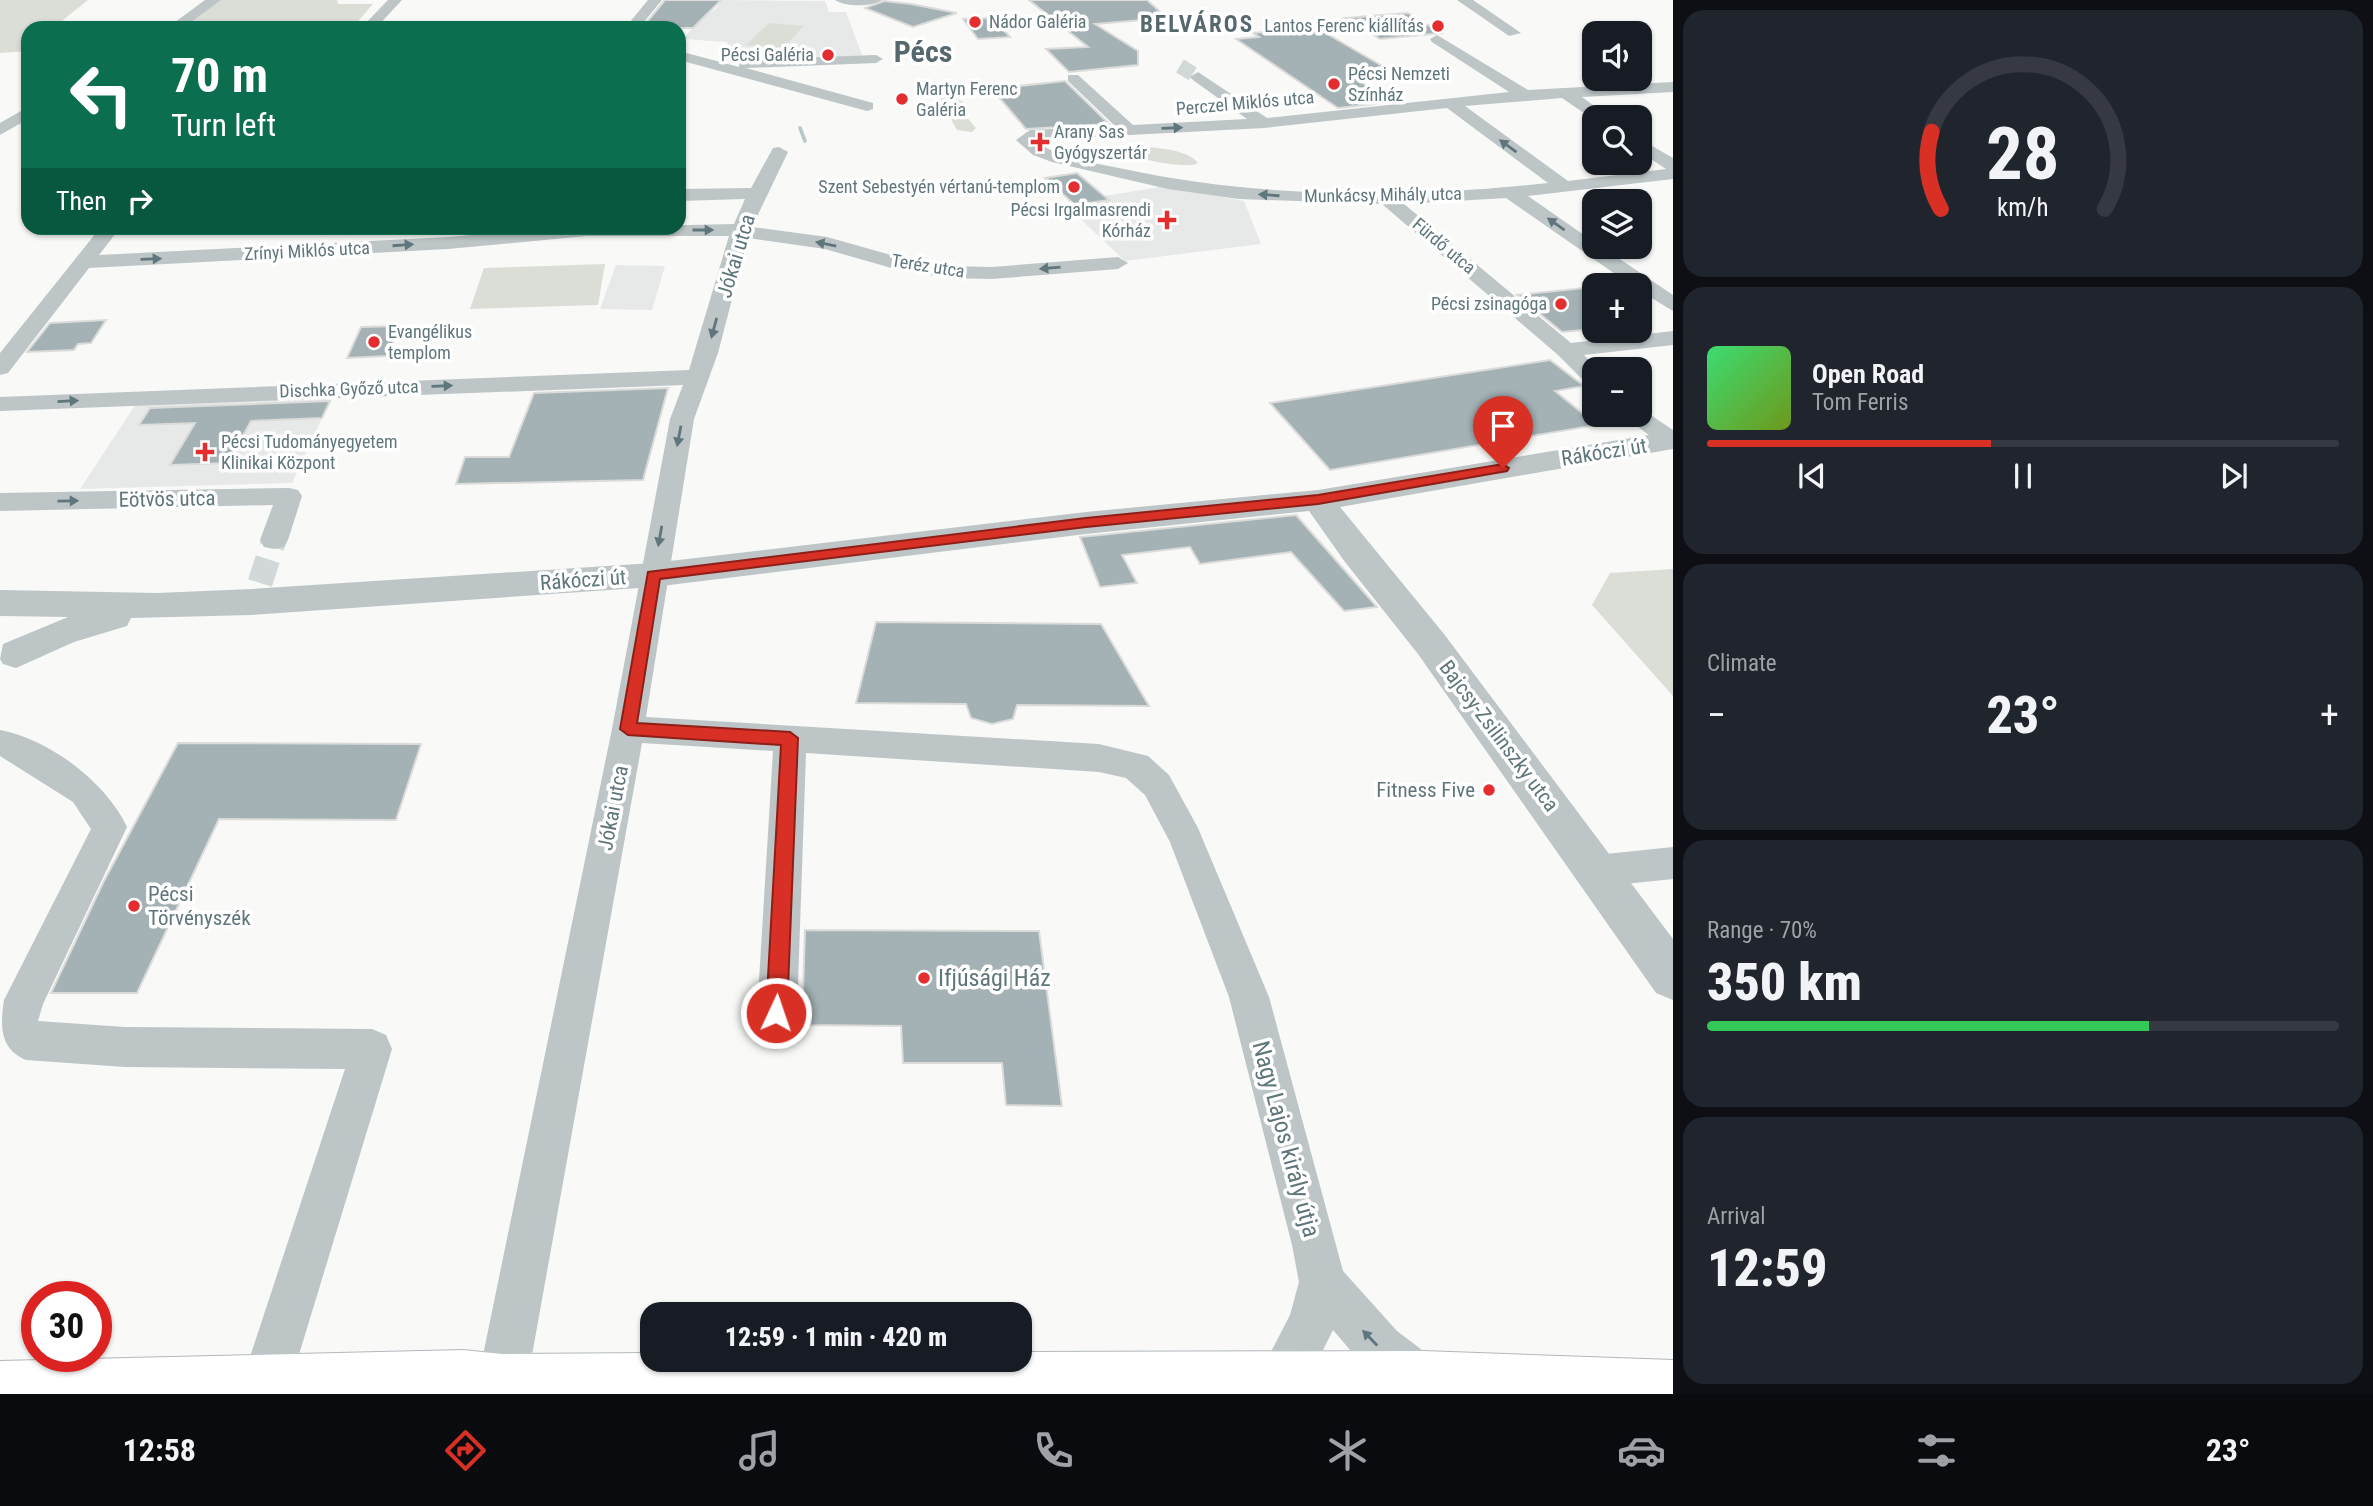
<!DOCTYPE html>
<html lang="en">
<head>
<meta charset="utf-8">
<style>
	:root { --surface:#171b24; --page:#20242c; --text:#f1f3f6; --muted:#9ea1a6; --line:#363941; --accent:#d93025 }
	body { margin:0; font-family:"Roboto Condensed",sans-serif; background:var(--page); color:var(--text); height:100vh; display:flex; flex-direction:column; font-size:26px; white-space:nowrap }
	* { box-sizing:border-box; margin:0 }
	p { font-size:23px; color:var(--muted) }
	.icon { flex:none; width:38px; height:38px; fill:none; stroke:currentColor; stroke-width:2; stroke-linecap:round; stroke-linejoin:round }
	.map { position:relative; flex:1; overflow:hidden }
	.details { display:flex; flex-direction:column; gap:10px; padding:10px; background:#0d0f14; width:700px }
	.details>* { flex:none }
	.top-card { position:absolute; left:21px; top:21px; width:665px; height:214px; border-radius:21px; box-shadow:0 2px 5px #0004; background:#0b6e4f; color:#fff; overflow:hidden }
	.fabs { position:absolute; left:1582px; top:21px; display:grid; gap:14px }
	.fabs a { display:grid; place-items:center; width:70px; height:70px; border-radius:14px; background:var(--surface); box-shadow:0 2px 5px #0004; font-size:35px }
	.speed { position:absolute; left:21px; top:1281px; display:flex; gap:14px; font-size:35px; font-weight:700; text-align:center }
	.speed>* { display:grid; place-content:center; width:91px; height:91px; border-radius:50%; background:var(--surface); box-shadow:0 2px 5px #0004; line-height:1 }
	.speed .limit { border:10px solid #d22; background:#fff; color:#111 }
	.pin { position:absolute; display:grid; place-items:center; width:60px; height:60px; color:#fff; margin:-72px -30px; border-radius:50% 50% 50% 0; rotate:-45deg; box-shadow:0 0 7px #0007 }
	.pin .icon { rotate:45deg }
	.me { position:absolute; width:77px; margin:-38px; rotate:3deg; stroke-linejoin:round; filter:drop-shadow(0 0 5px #0008) }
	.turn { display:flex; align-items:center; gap:24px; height:147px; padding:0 35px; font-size:32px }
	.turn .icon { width:91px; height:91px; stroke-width:2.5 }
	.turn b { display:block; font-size:49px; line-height:60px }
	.then { display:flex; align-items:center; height:66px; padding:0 35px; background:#0003; gap:14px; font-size:26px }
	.big { font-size:52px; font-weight:800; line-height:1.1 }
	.details .card { flex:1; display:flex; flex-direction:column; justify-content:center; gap:10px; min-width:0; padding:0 24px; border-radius:21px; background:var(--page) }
	.details .dial { align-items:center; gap:0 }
	.dial svg { height:182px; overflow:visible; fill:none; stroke:var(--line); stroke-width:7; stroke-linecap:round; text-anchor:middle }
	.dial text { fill:var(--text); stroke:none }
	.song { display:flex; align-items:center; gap:21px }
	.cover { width:84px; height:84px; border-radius:10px; background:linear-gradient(135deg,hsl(140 70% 55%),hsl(80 70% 35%)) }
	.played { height:7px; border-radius:4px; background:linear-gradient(90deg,var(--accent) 45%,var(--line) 45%) }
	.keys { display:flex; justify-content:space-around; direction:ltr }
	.heat { display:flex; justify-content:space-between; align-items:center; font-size:38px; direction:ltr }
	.charge { height:10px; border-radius:5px; background:linear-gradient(90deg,#34c759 70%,var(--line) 0) }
	.trip { position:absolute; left:640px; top:1302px; width:392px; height:70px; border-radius:21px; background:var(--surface); box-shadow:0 2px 5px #0004; font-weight:800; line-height:70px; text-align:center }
	.menu { display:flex; height:112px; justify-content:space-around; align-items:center; background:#090b0e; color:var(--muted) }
	.menu .icon { width:49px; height:49px }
	.menu .active { color:var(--accent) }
	.menu b { font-size:32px; color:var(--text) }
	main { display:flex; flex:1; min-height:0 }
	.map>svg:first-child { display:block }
</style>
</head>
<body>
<main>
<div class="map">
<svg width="1673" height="1394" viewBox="0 0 1673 1394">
	<rect width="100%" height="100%" fill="#f9f9f7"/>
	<path fill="#e7e9e8" d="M721,0L825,1L829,12H846L863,58L738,62L740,55L728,48L727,42L683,39L700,19L716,9Z
		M1077,173L1104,196L1166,186L1244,201L1261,244L1125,261L1072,211L1075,205L1045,178Z
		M616,265L665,266L652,310L600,309Z
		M332,397L292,483L80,489L136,404Z"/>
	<path fill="#dbded6" d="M0,0H88L53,28H28V51L0,53Z
		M217,0H337L338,4H373L352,28H178Z
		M769,23L804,26L782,49L746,45Z
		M951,96L963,102L965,115L976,128L972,132L957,130L939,98Z
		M1126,146C1145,147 1186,147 1198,163C1189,170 1131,159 1123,150Z
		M605,264L598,305L470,309L484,268Z
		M1673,569V696L1592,605L1610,573Z"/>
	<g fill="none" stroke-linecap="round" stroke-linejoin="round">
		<path stroke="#b5c7c7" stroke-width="3.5" d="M800,128L805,141"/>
	</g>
	<path fill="#a4b2b5" stroke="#dbdbd9" stroke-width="2" d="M665,0H721L693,28H642Z
		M1029,0H1147L1167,18L1095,24L1138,51V65L1069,72L1046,49L1088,47Z
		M884,1L911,4L957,13L913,27L865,8Z
		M1408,13L1441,33L1380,39L1345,18Z
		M993,18L1010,37L978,39L963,19Z
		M1317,28L1389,70L1384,71L1392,75L1358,80L1393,102L1338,108L1236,39L1259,37L1253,33Z
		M1065,81L1109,124L1026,129L992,89Z
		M1077,173L1109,200L1075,205L1045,178Z
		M1594,287V329L1562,332L1517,295Z
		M106,320L91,343L78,344L74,350L27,352L50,323Z
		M400,326L387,356L347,358L361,327Z
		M1550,360L1584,386L1555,391L1597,425L1330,470L1270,403Z
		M668,388L643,480L456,484L465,457H509L534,393Z
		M330,401L322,418L251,421L228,463L170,465L195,423L139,425L150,408Z
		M1296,515L1377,607L1344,611L1291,552L1200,564L1190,547L1122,555L1137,583L1100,587L1080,537Z
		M876,622L1101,624L1149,706L1017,705L1013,719L992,724L971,718L966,704L856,703Z
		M178,743L421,744L396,820L219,819L137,993H51L103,883Z
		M805,930L1039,931L1062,1106L1006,1105L1002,1063H903L901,1026L802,1025Z"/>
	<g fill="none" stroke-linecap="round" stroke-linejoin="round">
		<path stroke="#d2d8d8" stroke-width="15" stroke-dasharray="15 8" stroke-linecap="butt" d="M1180,66L1198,77"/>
		<path stroke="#d2d8d8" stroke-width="25" stroke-dasharray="25 13" stroke-linecap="butt" d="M260,583L274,540"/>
		<g stroke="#b1b9bc" stroke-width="2">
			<path id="primary" d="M463,1350L502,1354L653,1353V1360H1020V1352L1423,1351L1673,1360V1394H0V1361Z"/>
		</g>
		<path fill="#bdc5c7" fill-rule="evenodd" d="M205,0H221L183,28H167Z
			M388,0H402L376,28H361Z
			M648,0H662L639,28H625Z
			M835,0H882C872,7 845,7 835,0Z
			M1457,0H1473L1521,33L1509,36Z
			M1437,35L1528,90L1673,82V92L1582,97L1609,117H1594V120L1562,98L1465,106L1568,181L1666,169L1640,152V139L1673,158V179L1528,196L1594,242V247H1602L1673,295V311L1640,291V285H1631L1506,198L1404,204L1571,343L1673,331V345L1584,355L1598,369H1594V385L1586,383L1558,355L1382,204L1239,199L1168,189L1052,162L1033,155L1016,140L1030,130L1115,126L1068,81V75H1078L1133,125L1247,119L1193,80L1190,77L1198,72L1267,118L1509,92L1432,42L1430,39ZM1447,108L1548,183C1407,198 1264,199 1124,169C1095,163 1059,159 1034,140L1264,128Z
			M679,51L739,67L740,61L745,60L876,55L883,59L876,63L746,68L873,103V109L867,111L679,60Z
			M28,107V119L0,135V123Z
			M779,147L788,152L752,227L827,237L898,257L946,266L992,267L1118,257L1128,263L1118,269L992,279L946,278L895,269L825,249L748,238L718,353L694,419L646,717L1099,744L1148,756L1169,775L1198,828L1269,997L1343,1271L1397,1331L1434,1359L1442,1376L1434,1393H1400L1363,1365L1333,1330L1301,1394H1262L1256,1381L1290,1315L1299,1282L1292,1245L1229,997L1170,842L1145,795L1126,778L1099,772L806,753L797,1013L791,1027L777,1033L763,1027L757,1013L773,751L642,743L525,1394H475L612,729L670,419L683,385L0,411V397L689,370L729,236H587L448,249L89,268L8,373L0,375V353L100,228H120L99,255L448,237L552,228L734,224L745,199L679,201V189L751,188L773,148Z
			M1640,408L1673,430V447L1662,445L1629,420L1626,415H1640Z
			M289,488L298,490L302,496L288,540L284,547L274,549L264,547L260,540L273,505L0,511V493Z
			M0,730C49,739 106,782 127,827L43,1004L38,1021L125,1027L372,1029L386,1035L392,1049L287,1394H245L241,1384L345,1069L125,1067L26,1060C0,1049 0,1027 4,1000L91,829L73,802L0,756Z
			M1673,847V879L1596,887L1583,882L1578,871L1583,860L1596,855Z"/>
		<path fill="#bdc5c7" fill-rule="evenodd" d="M1673,431V449L1340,507L1444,634L1673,939V1000L1656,993L1418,654L1345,562L1309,511L1086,534L653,587L252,615L131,618L127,626L74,642L16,668L3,664L0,659L3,644L68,617L0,616V590L157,593L252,589L653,563L1086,512L1318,490Z"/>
		<use href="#primary" fill="#fff" fill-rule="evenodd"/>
	</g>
	<defs><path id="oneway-solid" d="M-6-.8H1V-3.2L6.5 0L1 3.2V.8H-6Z" transform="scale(1.75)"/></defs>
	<g fill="#5f767c">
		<use href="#oneway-solid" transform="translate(1172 128) rotate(-2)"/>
		<use href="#oneway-solid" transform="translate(1508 146) rotate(-144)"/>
		<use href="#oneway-solid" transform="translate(1269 195) rotate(-176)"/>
		<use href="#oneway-solid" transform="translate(1556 224) rotate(-145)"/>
		<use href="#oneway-solid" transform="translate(703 230)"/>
		<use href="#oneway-solid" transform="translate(826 244) rotate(-169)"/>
		<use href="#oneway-solid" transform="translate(403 245) rotate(-4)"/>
		<use href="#oneway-solid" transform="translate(151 259) rotate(-2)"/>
		<use href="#oneway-solid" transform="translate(1050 268) rotate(175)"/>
		<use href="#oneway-solid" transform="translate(714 328) rotate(105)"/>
		<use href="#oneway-solid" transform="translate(442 386) rotate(-2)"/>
		<use href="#oneway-solid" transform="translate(68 401) rotate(-3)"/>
		<use href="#oneway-solid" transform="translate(679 436) rotate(101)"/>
		<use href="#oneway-solid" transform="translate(68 501) rotate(-1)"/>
		<use href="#oneway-solid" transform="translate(660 536) rotate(100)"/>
		<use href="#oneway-solid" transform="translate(1370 1338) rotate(-134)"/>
	</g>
	<path fill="#d93025" stroke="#8d1f18" stroke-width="2" d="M1503,464L1509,468L1507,471L1318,504L1086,527L660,579L637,723L790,732L798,738L787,1013L784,1020L776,1023L769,1020L766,1013L781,745L628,735L620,729L648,572L1086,518L1318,495Z"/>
	<g fill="#e32d2f" stroke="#fff" stroke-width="2.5">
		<circle cx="975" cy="22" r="7"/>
		<circle cx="1438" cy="26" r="7"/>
		<circle cx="828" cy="55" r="7"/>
		<circle cx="1334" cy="84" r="7"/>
		<circle cx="902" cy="99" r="7"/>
		<path d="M1036.5 131.5h7v7h7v7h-7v7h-7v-7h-7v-7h7z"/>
		<circle cx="1074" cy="187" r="7"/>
		<path d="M1163.5 209.5h7v7h7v7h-7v7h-7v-7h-7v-7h7z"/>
		<circle cx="1561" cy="304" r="7"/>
		<circle cx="374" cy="342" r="7"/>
		<path d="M201.5 441.5h7v7h7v7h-7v7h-7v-7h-7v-7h7z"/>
		<circle cx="1489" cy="790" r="7"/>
		<circle cx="134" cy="906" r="7"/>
		<circle cx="924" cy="978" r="7"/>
	</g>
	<g text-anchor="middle" stroke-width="7" stroke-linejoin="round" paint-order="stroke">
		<g font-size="18" fill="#5f767c" stroke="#fff" text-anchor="start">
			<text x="989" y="28">Nádor Galéria</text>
			<text x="1424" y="32" text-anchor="end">Lantos Ferenc kiállítás</text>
			<text x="814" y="61" text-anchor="end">Pécsi Galéria</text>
			<text x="1348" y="80">Pécsi Nemzeti<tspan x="1348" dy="21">Színház</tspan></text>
			<text x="916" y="95">Martyn Ferenc<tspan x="916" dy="21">Galéria</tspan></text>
			<text x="1054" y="138">Arany Sas<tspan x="1054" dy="21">Gyógyszertár</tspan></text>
			<text x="1060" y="193" text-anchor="end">Szent Sebestyén vértanú-templom</text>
			<text x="1151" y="216" text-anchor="end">Pécsi Irgalmasrendi<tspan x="1151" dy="21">Kórház</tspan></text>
			<text x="1547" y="310" text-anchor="end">Pécsi zsinagóga</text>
			<text x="388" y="338">Evangélikus<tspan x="388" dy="21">templom</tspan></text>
			<text x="221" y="448">Pécsi Tudományegyetem<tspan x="221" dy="21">Klinikai Központ</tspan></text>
		</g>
		<g font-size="18" fill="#5f767c" stroke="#fff">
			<text transform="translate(1245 103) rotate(-5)" y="6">Perczel Miklós utca</text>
			<text transform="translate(1383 195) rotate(-1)" y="6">Munkácsy Mihály utca</text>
			<text transform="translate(1444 246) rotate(40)" y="6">Fürdő utca</text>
			<text transform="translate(307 251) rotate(-3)" y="6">Zrínyi Miklós utca</text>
			<text transform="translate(928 266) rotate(9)" y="6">Teréz utca</text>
			<text transform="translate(349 389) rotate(-2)" y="6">Dischka Győző utca</text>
		</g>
		<g font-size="21" fill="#5f767c" stroke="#fff">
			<text transform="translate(736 256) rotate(-73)" y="7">Jókai utca</text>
			<text transform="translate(1604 452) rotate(-9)" y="7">Rákóczi út</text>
			<text transform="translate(167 499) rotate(-1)" y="7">Eötvös utca</text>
			<text transform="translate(583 580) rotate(-4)" y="7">Rákóczi út</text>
			<text transform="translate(1499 736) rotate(53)" y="7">Bajcsy-Zsilinszky utca</text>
			<text transform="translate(613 808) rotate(-79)" y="7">Jókai utca</text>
		</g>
		<g font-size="21" fill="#5f767c" stroke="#fff" text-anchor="end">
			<text x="1475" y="797">Fitness Five</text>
			<text x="148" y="901" text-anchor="start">Pécsi<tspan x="148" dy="24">Törvényszék</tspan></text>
		</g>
		<g font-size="23" font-weight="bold" letter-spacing="2" fill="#56686d" stroke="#fff">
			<text x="1197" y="32">BELVÁROS</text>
		</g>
		<g font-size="24" fill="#5f767c" stroke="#fff" text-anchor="start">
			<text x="938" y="986">Ifjúsági Ház</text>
		</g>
		<g font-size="24" fill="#5f767c" stroke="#fff">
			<text transform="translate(1286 1139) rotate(75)" y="8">Nagy Lajos király útja</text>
		</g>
		<g font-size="30" font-weight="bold" fill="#56686d" stroke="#fff">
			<text x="923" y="62">Pécs</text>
		</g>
	</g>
</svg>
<div class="fabs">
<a><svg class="icon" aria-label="sound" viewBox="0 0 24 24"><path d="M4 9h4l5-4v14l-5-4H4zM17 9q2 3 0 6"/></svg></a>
<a><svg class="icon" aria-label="search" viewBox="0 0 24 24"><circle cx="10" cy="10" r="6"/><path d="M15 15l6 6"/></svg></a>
<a><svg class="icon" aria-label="layers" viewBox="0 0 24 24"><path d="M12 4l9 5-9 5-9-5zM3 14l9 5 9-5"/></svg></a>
<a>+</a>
<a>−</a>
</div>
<div class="speed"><div class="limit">30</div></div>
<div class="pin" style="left:1503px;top:468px;background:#d93025"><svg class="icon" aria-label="arrive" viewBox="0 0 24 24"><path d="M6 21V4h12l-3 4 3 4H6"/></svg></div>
<svg class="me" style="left:776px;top:1013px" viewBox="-20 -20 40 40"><circle r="17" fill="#d93025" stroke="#fff" stroke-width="3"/><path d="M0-11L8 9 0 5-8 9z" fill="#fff"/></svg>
<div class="trip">12:59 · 1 min · 420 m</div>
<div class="top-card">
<div class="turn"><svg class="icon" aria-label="left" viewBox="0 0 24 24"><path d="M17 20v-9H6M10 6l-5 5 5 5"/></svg><div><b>70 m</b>Turn left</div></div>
<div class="then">Then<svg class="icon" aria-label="right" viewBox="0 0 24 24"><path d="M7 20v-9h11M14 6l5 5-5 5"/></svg></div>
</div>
</div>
<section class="details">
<div class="card dial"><svg viewBox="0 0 100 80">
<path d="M14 69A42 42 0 1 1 86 69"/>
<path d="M14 69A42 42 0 0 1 10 35" stroke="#d93025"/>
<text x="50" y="56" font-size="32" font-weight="700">28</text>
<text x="50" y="72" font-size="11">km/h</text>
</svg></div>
<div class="card">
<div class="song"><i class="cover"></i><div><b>Open Road</b><p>Tom Ferris</p></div></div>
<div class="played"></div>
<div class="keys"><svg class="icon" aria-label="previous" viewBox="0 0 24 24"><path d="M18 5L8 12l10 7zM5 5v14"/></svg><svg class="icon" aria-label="pause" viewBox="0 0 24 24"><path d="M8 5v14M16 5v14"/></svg><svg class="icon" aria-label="next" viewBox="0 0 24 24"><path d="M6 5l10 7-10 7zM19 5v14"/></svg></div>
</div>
<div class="card"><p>Climate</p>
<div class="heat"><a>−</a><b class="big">23°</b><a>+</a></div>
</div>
<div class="card"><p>Range · 70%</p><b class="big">350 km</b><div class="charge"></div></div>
<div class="card"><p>Arrival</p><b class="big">12:59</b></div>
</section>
</main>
<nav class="menu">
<b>12:58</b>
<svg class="icon active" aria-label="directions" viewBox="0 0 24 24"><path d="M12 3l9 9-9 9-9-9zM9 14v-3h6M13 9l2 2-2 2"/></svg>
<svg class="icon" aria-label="music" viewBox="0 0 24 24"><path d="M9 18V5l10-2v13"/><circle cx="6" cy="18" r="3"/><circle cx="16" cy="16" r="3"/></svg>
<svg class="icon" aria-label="phone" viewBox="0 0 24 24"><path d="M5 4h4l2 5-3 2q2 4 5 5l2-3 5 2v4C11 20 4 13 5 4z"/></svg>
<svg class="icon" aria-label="climate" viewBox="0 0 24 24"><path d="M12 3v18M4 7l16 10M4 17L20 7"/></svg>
<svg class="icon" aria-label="car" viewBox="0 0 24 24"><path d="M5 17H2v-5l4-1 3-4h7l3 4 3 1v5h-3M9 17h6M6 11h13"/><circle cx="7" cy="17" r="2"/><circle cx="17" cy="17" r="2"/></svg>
<svg class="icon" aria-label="filters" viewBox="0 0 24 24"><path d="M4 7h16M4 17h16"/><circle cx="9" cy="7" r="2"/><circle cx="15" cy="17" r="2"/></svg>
<b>23°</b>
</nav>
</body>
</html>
